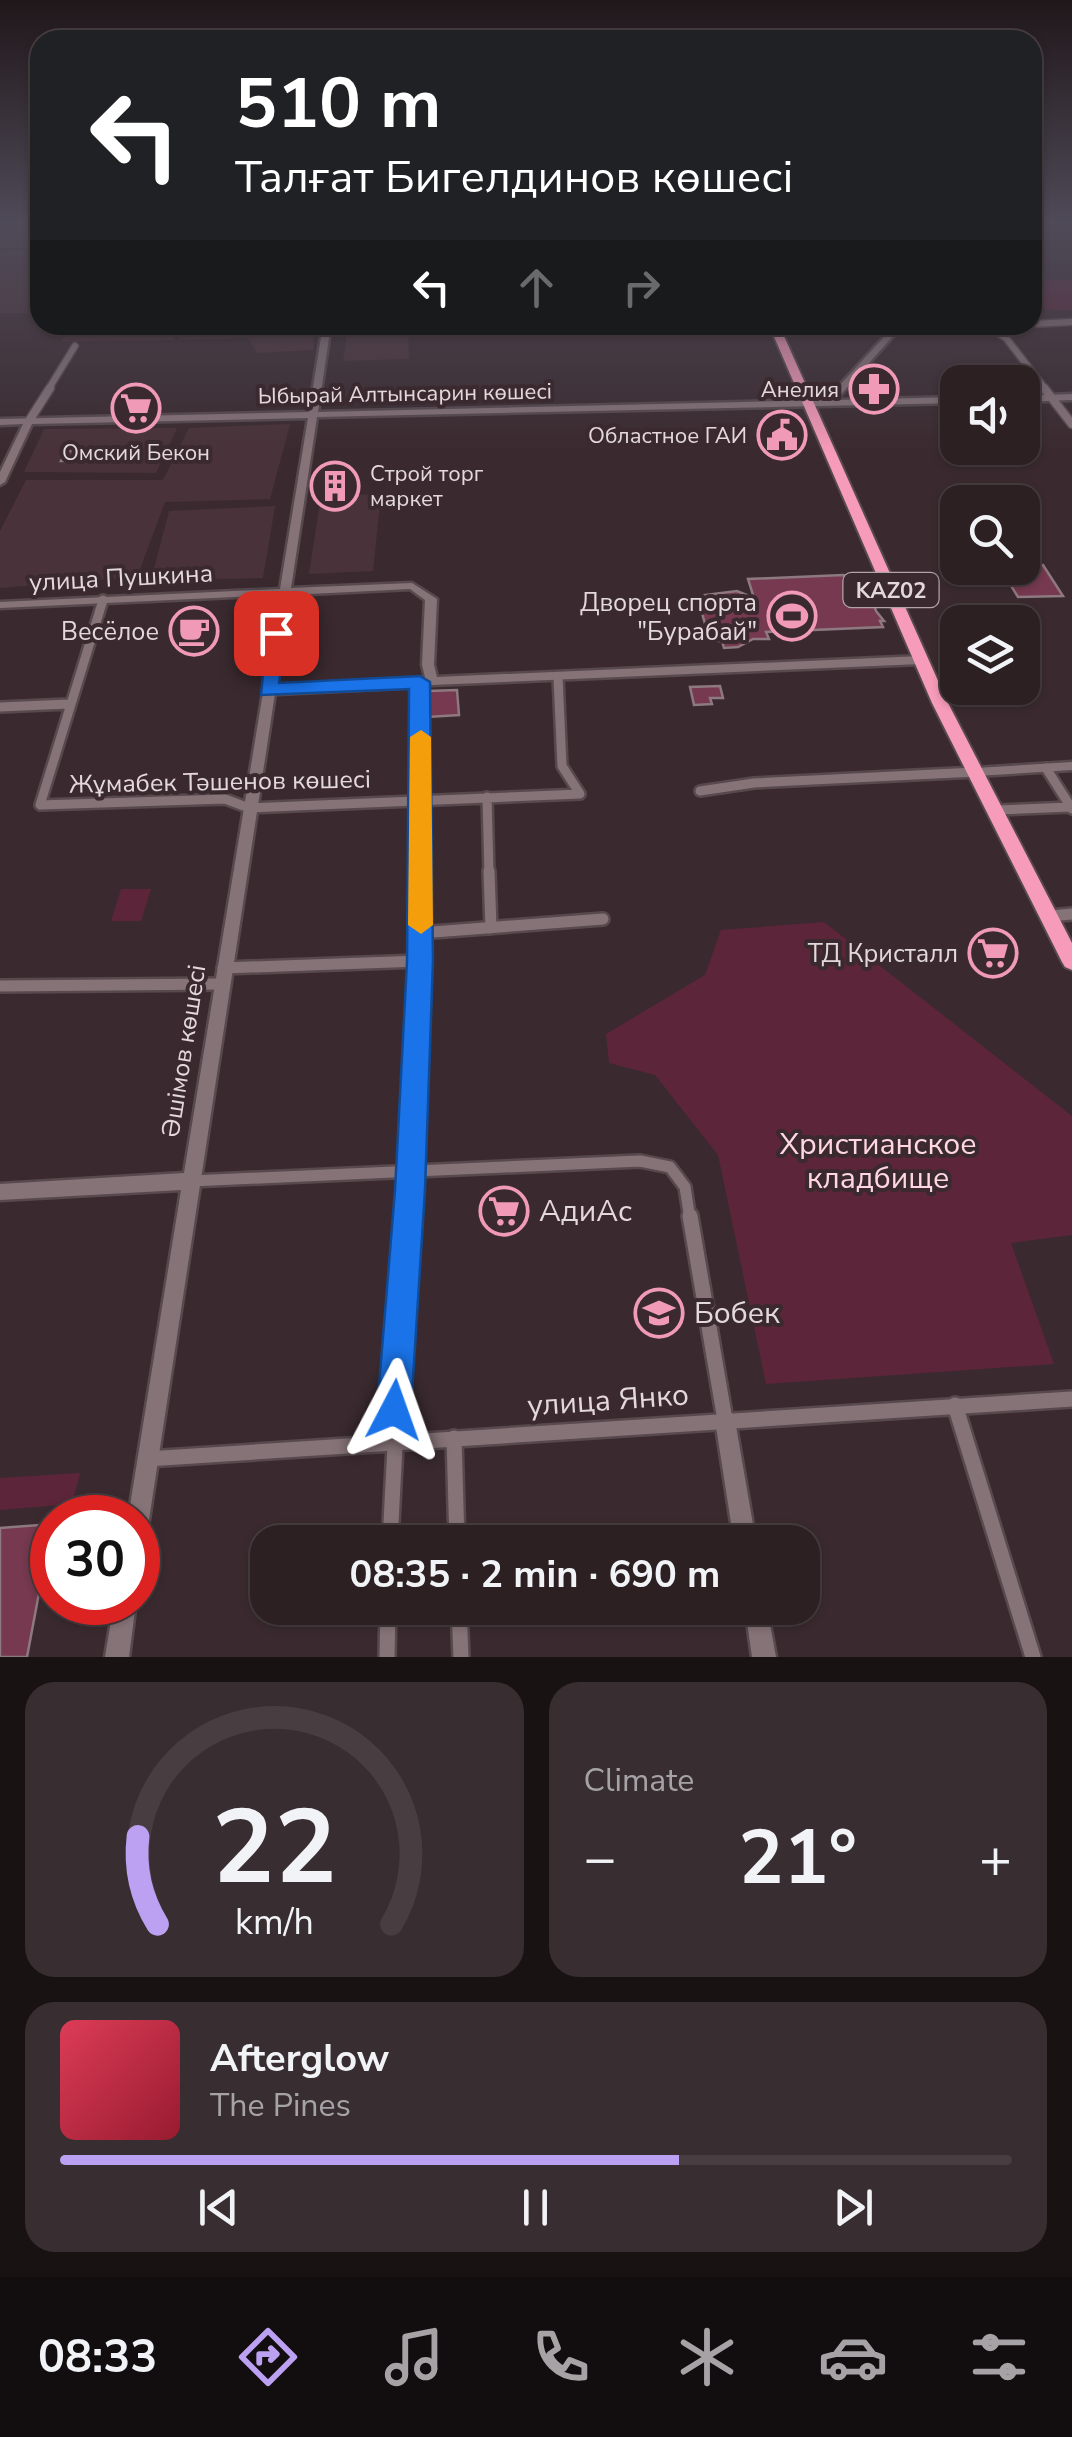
<!DOCTYPE html>
<html lang="en">
<head>
<meta charset="utf-8">
<style>
	:root { --surface:#2c2023; --page:#382d30; --text:#f1f3f6; --muted:#a6a3a6; --line:#483e41; --accent:#bca0f2 }
	body { margin:0; font-family:"Nunito Sans",sans-serif; background:var(--page); color:var(--text); height:100vh; display:flex; flex-direction:column; font-size:38px; white-space:nowrap }
	* { box-sizing:border-box; margin:0 }
	p { font-size:32px; color:var(--muted) }
	.icon { flex:none; width:55px; height:55px; fill:none; stroke:currentColor; stroke-width:2; stroke-linecap:round; stroke-linejoin:round }
	.map { position:relative; height:1657px; overflow:hidden }
	.drawer { display:flex; flex-direction:column; gap:25px; padding:25px; background:#181213; flex:1 }
	.drawer>* { flex:none }
	.banner { position:absolute; left:30px; top:30px; width:1012px; height:305px; border-radius:30px; box-shadow:0 2px 8px #0004,0 0 0 2px var(--line); background:#202124; color:#fff; overflow:hidden }
	.fabs { position:absolute; left:940px; top:365px; display:grid; gap:20px }
	.fabs a { display:grid; place-items:center; width:100px; height:100px; border-radius:20px; background:var(--surface); box-shadow:0 2px 8px #0004,0 0 0 2px var(--line); font-size:50px }
	.speed { position:absolute; left:30px; top:1495px; display:flex; gap:20px; font-size:50px; font-weight:700; text-align:center }
	.speed>* { display:grid; place-content:center; width:130px; height:130px; border-radius:50%; background:var(--surface); box-shadow:0 2px 8px #0004,0 0 0 2px var(--line); line-height:1 }
	.speed .limit { border:15px solid #d22; background:#fff; color:#111 }
	.pin { position:absolute; display:grid; place-items:center; width:85px; height:85px; color:#fff; margin:-42px; border-radius:20px; box-shadow:0 5px 15px #0006 }
	.me { position:absolute; width:110px; margin:-55px; rotate:4deg; stroke-linejoin:round; filter:drop-shadow(0 0 8px #0008) }
	.turn { display:flex; align-items:center; gap:35px; height:210px; padding:0 40px; font-size:45px }
	.turn .icon { width:130px; height:130px; stroke-width:2.5 }
	.turn b { display:block; font-size:70px; line-height:85px }
	.lanes { display:flex; align-items:center; height:95px; padding:0 40px; background:#0003; justify-content:center; gap:50px; direction:ltr }
	.lanes .off { opacity:.35 }
	.big { font-size:75px; font-weight:700; line-height:1.1 }
	.drawer .tile { flex:1; display:flex; flex-direction:column; justify-content:center; gap:15px; min-width:0; padding:0 35px; border-radius:30px; background:var(--page) }
	.drawer .dial { align-items:center; gap:0 }
	.dial svg { height:260px; overflow:visible; fill:none; stroke:var(--line); stroke-width:7; stroke-linecap:round; text-anchor:middle }
	.dial text { fill:var(--text); stroke:none }
	.song { display:flex; align-items:center; gap:30px }
	.cover { width:120px; height:120px; border-radius:15px; background:linear-gradient(135deg,hsl(350 70% 55%),hsl(350 70% 35%)) }
	.played { height:10px; border-radius:5px; background:linear-gradient(90deg,var(--accent) 65%,var(--line) 65%) }
	.keys { display:flex; justify-content:space-around; direction:ltr }
	.heat { display:flex; justify-content:space-between; align-items:center; font-size:55px; direction:ltr }
	.drawer .tiles { flex:1; display:grid; gap:25px; grid-template-columns:1fr 1fr }
	.tile:last-child { grid-column:span 2 }
	.trip { position:absolute; left:250px; top:1525px; width:570px; height:100px; border-radius:30px; background:var(--surface); box-shadow:0 2px 8px #0004,0 0 0 2px var(--line); font-weight:700; line-height:100px; text-align:center }
	.dock { display:flex; height:160px; justify-content:space-around; align-items:center; background:#120d0e; color:var(--muted) }
	.dock .icon { width:70px; height:70px }
	.dock .selected { color:var(--accent) }
	.dock b { font-size:45px; color:var(--text) }
	.map>svg:first-child { display:block }
</style>
</head>
<body>
<div class="map">
<svg width="1072" height="1657" viewBox="0 0 1072 1657">
	<rect width="100%" height="100%" fill="#3a2a2f"/>
	<path fill="#493239" d="M40,222V246L0,248V223Z
		M40,249V313H0V251Z
		M71,325H179L174,340L61,342Z
		M185,325H315L313,350L257,353L248,338L178,340Z
		M348,325H408L409,359L343,361Z
		M290,424L270,499L165,502L137,577L0,588V531L26,480H163L189,428Z
		M177,428L156,473L24,472L44,429Z
		M381,494L373,571L309,574L321,496Z
		M275,506L263,578L151,580L169,511Z"/>
	<path fill="#5c253a" d="M1072,280V311L1041,309L1039,280Z
		M121,889H151L141,921H111Z
		M824,922L1072,1116V1235L1011,1243L1054,1364L766,1384L718,1155L655,1075L609,1063L606,1034L705,975L721,930Z
		M80,1473L72,1504L0,1510V1478Z"/>
	<path fill="#76394f" stroke="#8d797f" stroke-width="2.5" d="M131,450L127,460L61,461L66,451Z
		M1043,565L1063,596L1018,597L1000,568Z
		M843,575L866,581L876,611L884,621H880L883,627L766,632L769,639H753L738,647L724,648L722,641H710L697,596L737,591L754,598L748,579Z
		M720,686L723,698H710L712,704L694,705L690,687Z
		M457,690L459,715L428,717V691Z
		M52,1524L27,1657H0V1528Z"/>
	<g fill="none" stroke-linecap="round" stroke-linejoin="round">
		<g stroke="#57494e" stroke-width="9">
			<path id="street-far4" d="M1032,324L1072,322
				M987,326L1006,338L1046,390
				M48,390L75,346"/>
		</g>
		<g stroke="#57494e" stroke-width="11">
			<path id="street-far3" d="M1044,388L1072,424
				M29,421L50,388"/>
		</g>
		<g stroke="#57494e" stroke-width="14">
			<path id="street-far2" d="M103,600L40,805L225,799L249,808L580,794
				M558,677L562,766L580,794
				M420,682V873
				M268,690L426,682
				M0,707L68,704
				M1046,768L1072,809
				M700,791L754,783L976,772
				M487,797L489,873
				M997,810L1070,807"/>
		</g>
		<g stroke="#57494e" stroke-width="16">
			<path id="street-far1" d="M489,871L491,928
				M1050,916L1072,914
				M420,933L603,919
				M223,968L420,961
				M0,986L221,984
				M191,1181L640,1161L670,1167L685,1187L690,1219
				M407,1219L420,871"/>
		</g>
		<g stroke="#57494e" stroke-width="20">
			<path id="street" d="M690,1216L725,1420
				M955,1405L1033,1657
				M454,1438L457,1542
				M147,1459L1072,1399
				M390,1542L407,1216
				M459,1608L461,1657
				M387,1657L388,1608"/>
		</g>
		<g stroke="#57494e" stroke-width="5">
			<path id="secondary" d="M323,325H331L318,412L826,400L895,325H903L836,400L958,397V403L317,417L291,588L412,583L437,599L434,665L437,677L921,656L927,660L921,664L432,685L426,681L422,665L425,600L410,589L290,595L149,1520L146,1528L138,1531V1518H128L181,1190L0,1200V1184L184,1173L279,595L0,608V602L280,589L308,418L32,424L5,482L0,485V472L23,424L0,425V419L309,412Z
				M1072,394V400L1022,402V396Z
				M1072,762V770L976,776L969,772L976,768Z
				M725,1410L732,1413L735,1420L756,1542H734L715,1420L718,1413Z
				M114,1602H136L129,1657H105Z
				M745,1608H767L776,1657H752Z"/>
		</g>
		<g stroke="#57494e" stroke-width="4">
			<path id="highway" d="M769,325H779L948,703L1072,943V970L1065,967L1062,962L932,703Z"/>
		</g>
		<use href="#street-far4" stroke="#867378" stroke-width="6"/>
		<use href="#street-far3" stroke="#867378" stroke-width="8"/>
		<use href="#street-far2" stroke="#867378" stroke-width="9"/>
		<use href="#street-far1" stroke="#867378" stroke-width="11"/>
		<use href="#street" stroke="#867378" stroke-width="15"/>
		<use href="#secondary" fill="#867378" fill-rule="evenodd"/>
		<use href="#highway" fill="#f69bb9" fill-rule="evenodd"/>
	</g>
	<linearGradient id="sky" x2="0" y2="1"><stop stop-color="#20171a"/><stop offset="0.49" stop-color="#4f4a58"/><stop offset="1" stop-color="#4f4a58" stop-opacity="0"/></linearGradient>
	<rect width="1072" height="454" fill="url(#sky)"/>
	<path fill="#1a73e8" stroke="#114b97" stroke-width="2.5" d="M276,628L286,633L279,683L420,676L430,682L433,961L425,1190L411,1410L406,1422L394,1427L382,1422L377,1410L395,1190L407,961L409,689L261,695L267,633Z"/>
	<path fill="#f59e0b" d="M421,730L431,737L433,925L421,934L408,925L410,737Z"/>
	<defs>
		<g id="pharmacy-ring" transform="scale(2.5)"><circle r="9.5" fill="#3a2a2f" stroke="#f09ab7" stroke-width="1.5"/><path d="M-2-6h4v4h4v4h-4v4h-4v-4h-4v-4h4Z" fill="#f09ab7"/></g>
		<g id="supermarket-ring" transform="scale(2.5)"><circle r="9.5" fill="#3a2a2f" stroke="#f09ab7" stroke-width="1.5"/><path d="M-6-5.5h2.5l.6 2H6L4.5 2H-2.5L-4.4-4H-6ZM-1.5 3.2a1.3 1.3 0 1 0 .1 0ZM3 3.2a1.3 1.3 0 1 0 .1 0Z" fill="#f09ab7"/></g>
		<g id="civic-ring" transform="scale(2.5)"><circle r="9.5" fill="#3a2a2f" stroke="#f09ab7" stroke-width="1.5"/><path d="M-.6-6.5H3V-4.5H.6V-3L4-1V1h2V6H-6V1h2V-1L-.6-3ZM-1.2 2.5V6h2.4V2.5Z" fill="#f09ab7"/></g>
		<g id="building-ring" transform="scale(2.5)"><circle r="9.5" fill="#3a2a2f" stroke="#f09ab7" stroke-width="1.5"/><path d="M-4-6H4V6H1V3H-1V6H-4ZM-2.5-4.3h1.7v1.8h-1.7ZM.8-4.3h1.7v1.8H.8ZM-2.5-1h1.7V.8h-1.7ZM.8-1h1.7V.8H.8Z" fill="#f09ab7"/></g>
		<g id="stadium-ring" transform="scale(2.5)"><circle r="9.5" fill="#3a2a2f" stroke="#f09ab7" stroke-width="1.5"/><path d="M0-5a6.5 5 0 1 0 0 10a6.5 5 0 1 0 0-10ZM-3.5-1.8h7v3.6h-7Z" fill="#f09ab7"/></g>
		<g id="cafe-ring" transform="scale(2.5)"><circle r="9.5" fill="#3a2a2f" stroke="#f09ab7" stroke-width="1.5"/><path d="M-5.5-4.5H6V0H3Q3 3.5 0 3.5H-2.5Q-5.5 3.5-5.5 0ZM3-3.2v2h1.7v-2ZM-6 4.5H4V6H-6Z" fill="#f09ab7"/></g>
		<g id="school-ring" transform="scale(2.5)"><circle r="9.5" fill="#3a2a2f" stroke="#f09ab7" stroke-width="1.5"/><path d="M0-5L7-2L0 1L-7-2ZM-4 1L0 2.5L4 1V4Q0 6-4 4Z" fill="#f09ab7"/></g>
	</defs>
	<g fill-rule="evenodd">
		<use href="#pharmacy-ring" x="874" y="389"/>
		<use href="#supermarket-ring" x="136" y="408"/>
		<use href="#civic-ring" x="782" y="435"/>
		<use href="#building-ring" x="335" y="486"/>
		<use href="#stadium-ring" x="792" y="616"/>
		<use href="#cafe-ring" x="194" y="631"/>
		<use href="#supermarket-ring" x="993" y="953"/>
		<use href="#supermarket-ring" x="504" y="1211"/>
		<use href="#school-ring" x="659" y="1313"/>
	</g>
	<g text-anchor="middle" stroke-width="8" stroke-linejoin="round" paint-order="stroke">
		<g font-size="22" fill="#e3d8db" stroke="#3a2a2f" text-anchor="end">
			<text x="839" y="397">Анелия</text>
			<text x="747" y="443">Областное ГАИ</text>
			<text x="136" y="460" text-anchor="middle">Омский Бекон</text>
			<text x="370" y="481" text-anchor="start">Строй торг<tspan x="370" dy="25">маркет</tspan></text>
		</g>
		<g font-size="22" fill="#e3d8db" stroke="#3a2a2f">
			<text transform="translate(405 393) rotate(-1)" y="8">Ыбырай Алтынсарин көшесі</text>
		</g>
		<rect fill="#3a2a2f" stroke="#b0a4a7" stroke-width="2.5" x="843.5" y="573" width="95" height="34" rx="8"/>
		<g font-size="22" font-weight="bold" fill="#e3d8db">
			<text x="891" y="598">KАZ02</text>
		</g>
		<g font-size="25" fill="#e3d8db" stroke="#3a2a2f">
			<text transform="translate(121 577) rotate(-3)" y="9">улица Пушкина</text>
			<text transform="translate(220 781) rotate(-1)" y="9">Жұмабек Тәшенов көшесі</text>
			<text transform="translate(183 1051) rotate(-81)" y="9">Әшімов көшесі</text>
		</g>
		<g font-size="25" fill="#e3d8db" stroke="#3a2a2f" text-anchor="end">
			<text x="757" y="611">Дворец спорта<tspan x="757" dy="29">"Бурабай"</tspan></text>
			<text x="159" y="640">Весёлое</text>
			<text x="958" y="962">ТД Кристалл</text>
		</g>
		<g font-size="30" fill="#ffd6e2" stroke="#3a2a2f">
			<text x="878" y="1154">Христианское<tspan x="878" dy="34">кладбище</tspan></text>
		</g>
		<g font-size="30" fill="#e3d8db" stroke="#3a2a2f" text-anchor="start">
			<text x="539" y="1221">АдиАс</text>
			<text x="694" y="1323">Бобек</text>
		</g>
		<g font-size="30" fill="#e3d8db" stroke="#3a2a2f">
			<text transform="translate(608 1400) rotate(-4)" y="10">улица Янко</text>
		</g>
	</g>
</svg>
<div class="fabs">
<a><svg class="icon" aria-label="sound" viewBox="0 0 24 24"><path d="M4 9h4l5-4v14l-5-4H4zM17 9q2 3 0 6"/></svg></a>
<a><svg class="icon" aria-label="search" viewBox="0 0 24 24"><circle cx="10" cy="10" r="6"/><path d="M15 15l6 6"/></svg></a>
<a><svg class="icon" aria-label="layers" viewBox="0 0 24 24"><path d="M12 4l9 5-9 5-9-5zM3 14l9 5 9-5"/></svg></a>
</div>
<div class="speed"><div class="limit">30</div></div>
<div class="pin" style="left:276px;top:633px;background:#d93025"><svg class="icon" aria-label="arrive" viewBox="0 0 24 24"><path d="M6 21V4h12l-3 4 3 4H6"/></svg></div>
<svg class="me" style="left:394px;top:1410px" viewBox="-20 -20 40 40"><path d="M0-17L14 15 0 8-14 15z" fill="#1a73e8" stroke="#fff" stroke-width="4"/></svg>
<div class="trip">08:35 · 2 min · 690 m</div>
<div class="banner">
<div class="turn"><svg class="icon" aria-label="left" viewBox="0 0 24 24"><path d="M17 20v-9H6M10 6l-5 5 5 5"/></svg><div><b>510 m</b>Талғат Бигелдинов көшесі</div></div>
<div class="lanes"><svg class="icon" aria-label="left" viewBox="0 0 24 24"><path d="M17 20v-9H6M10 6l-5 5 5 5"/></svg><svg class="icon off" aria-label="ahead" viewBox="0 0 24 24"><path d="M12 20V5M6 11l6-6 6 6"/></svg><svg class="icon off" aria-label="right" viewBox="0 0 24 24"><path d="M7 20v-9h11M14 6l5 5-5 5"/></svg></div>
</div>
</div>
<section class="drawer">
<div class="tiles">
<div class="tile dial"><svg viewBox="0 0 100 80">
<path d="M14 69A42 42 0 1 1 86 69"/>
<path d="M14 69A42 42 0 0 1 8 42" stroke="#bca0f2"/>
<text x="50" y="56" font-size="32" font-weight="700">22</text>
<text x="50" y="72" font-size="11">km/h</text>
</svg></div>
<div class="tile"><p>Climate</p>
<div class="heat"><a>−</a><b class="big">21°</b><a>+</a></div>
</div>
<div class="tile">
<div class="song"><i class="cover"></i><div><b>Afterglow</b><p>The Pines</p></div></div>
<div class="played"></div>
<div class="keys"><svg class="icon" aria-label="previous" viewBox="0 0 24 24"><path d="M18 5L8 12l10 7zM5 5v14"/></svg><svg class="icon" aria-label="pause" viewBox="0 0 24 24"><path d="M8 5v14M16 5v14"/></svg><svg class="icon" aria-label="next" viewBox="0 0 24 24"><path d="M6 5l10 7-10 7zM19 5v14"/></svg></div>
</div>
</div>
</section>
<nav class="dock">
<b>08:33</b>
<svg class="icon selected" aria-label="directions" viewBox="0 0 24 24"><path d="M12 3l9 9-9 9-9-9zM9 14v-3h6M13 9l2 2-2 2"/></svg>
<svg class="icon" aria-label="music" viewBox="0 0 24 24"><path d="M9 18V5l10-2v13"/><circle cx="6" cy="18" r="3"/><circle cx="16" cy="16" r="3"/></svg>
<svg class="icon" aria-label="phone" viewBox="0 0 24 24"><path d="M5 4h4l2 5-3 2q2 4 5 5l2-3 5 2v4C11 20 4 13 5 4z"/></svg>
<svg class="icon" aria-label="climate" viewBox="0 0 24 24"><path d="M12 3v18M4 7l16 10M4 17L20 7"/></svg>
<svg class="icon" aria-label="car" viewBox="0 0 24 24"><path d="M5 17H2v-5l4-1 3-4h7l3 4 3 1v5h-3M9 17h6M6 11h13"/><circle cx="7" cy="17" r="2"/><circle cx="17" cy="17" r="2"/></svg>
<svg class="icon" aria-label="filters" viewBox="0 0 24 24"><path d="M4 7h16M4 17h16"/><circle cx="9" cy="7" r="2"/><circle cx="15" cy="17" r="2"/></svg>
</nav>
</body>
</html>
